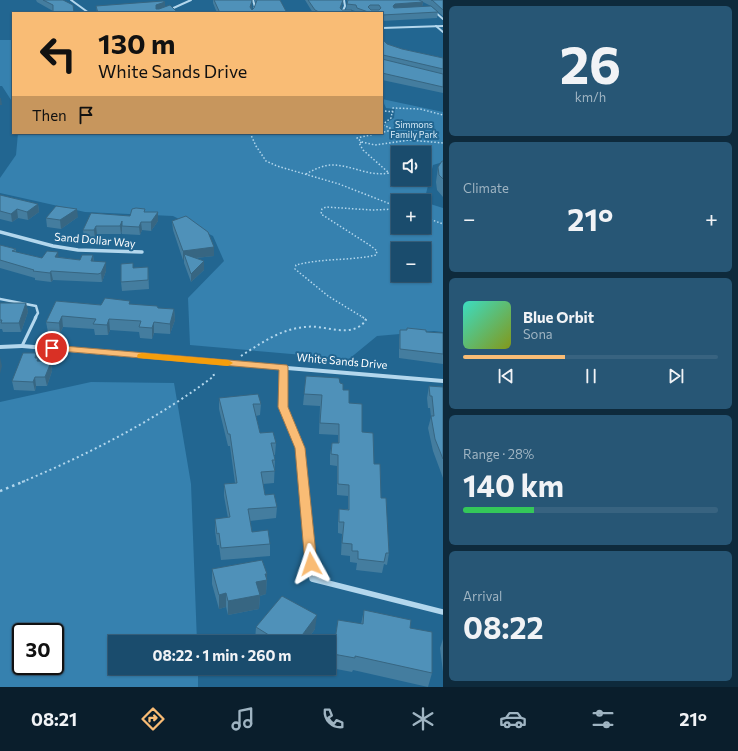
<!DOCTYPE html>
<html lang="en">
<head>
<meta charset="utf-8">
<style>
	:root { --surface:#1a4c6d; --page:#275675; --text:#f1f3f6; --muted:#9fb4c2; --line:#386380; --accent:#f9bc75 }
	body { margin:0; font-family:Commissioner,sans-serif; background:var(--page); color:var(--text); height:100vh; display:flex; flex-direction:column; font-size:15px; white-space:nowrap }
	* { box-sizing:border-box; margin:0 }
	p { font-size:13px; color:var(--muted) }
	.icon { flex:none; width:22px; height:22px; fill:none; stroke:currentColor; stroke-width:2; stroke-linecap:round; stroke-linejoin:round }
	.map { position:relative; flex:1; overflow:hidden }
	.panel { display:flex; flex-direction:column; gap:6px; padding:6px; background:#0e2a3c; width:295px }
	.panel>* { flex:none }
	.banner { position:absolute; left:12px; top:12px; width:371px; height:122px; border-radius:0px; box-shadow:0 1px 3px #0004,0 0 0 1px var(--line); background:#f9bc75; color:#111; overflow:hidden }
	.fabs { position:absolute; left:391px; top:146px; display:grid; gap:8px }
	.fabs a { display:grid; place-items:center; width:40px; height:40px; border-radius:0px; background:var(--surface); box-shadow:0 1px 3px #0004,0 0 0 1px var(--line); font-size:20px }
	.speed { position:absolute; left:12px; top:623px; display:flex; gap:8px; font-size:20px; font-weight:700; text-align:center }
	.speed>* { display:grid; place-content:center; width:52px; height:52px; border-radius:50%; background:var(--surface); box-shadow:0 1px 3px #0004,0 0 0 1px var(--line); line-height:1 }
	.speed .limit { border:2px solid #111; border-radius:6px; background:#fff; color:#111 }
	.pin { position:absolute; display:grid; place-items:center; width:34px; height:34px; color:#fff; margin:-17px; border:2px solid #fff; border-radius:50%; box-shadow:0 1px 4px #0007 }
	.me { position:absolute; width:44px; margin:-22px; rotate:355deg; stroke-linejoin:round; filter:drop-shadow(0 0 3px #0008) }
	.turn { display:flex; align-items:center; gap:14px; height:84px; padding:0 20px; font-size:18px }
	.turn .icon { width:52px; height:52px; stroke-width:2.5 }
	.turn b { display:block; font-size:28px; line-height:34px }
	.then { display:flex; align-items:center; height:38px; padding:0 20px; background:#0003; gap:8px; font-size:15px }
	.big { font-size:30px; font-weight:700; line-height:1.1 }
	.panel .card { flex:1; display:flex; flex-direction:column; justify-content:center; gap:6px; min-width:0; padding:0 14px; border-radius:6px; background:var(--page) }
	.panel .dial { align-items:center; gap:0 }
	.dial b { font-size:52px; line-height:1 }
	.song { display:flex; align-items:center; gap:12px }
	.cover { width:48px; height:48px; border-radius:6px; background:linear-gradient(135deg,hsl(170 70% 55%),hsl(70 70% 35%)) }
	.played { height:4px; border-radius:2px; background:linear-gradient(90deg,var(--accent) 40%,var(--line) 40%) }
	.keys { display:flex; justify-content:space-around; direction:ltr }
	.heat { display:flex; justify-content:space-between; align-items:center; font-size:22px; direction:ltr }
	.charge { height:6px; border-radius:3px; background:linear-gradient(90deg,#34c759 28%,var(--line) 0) }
	.trip { position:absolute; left:108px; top:635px; width:228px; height:40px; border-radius:0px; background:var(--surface); box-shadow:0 1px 3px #0004,0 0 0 1px var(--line); font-weight:700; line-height:40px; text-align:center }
	.menu { display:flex; height:64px; justify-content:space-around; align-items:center; background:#0a1e2c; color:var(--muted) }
	.menu .icon { width:28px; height:28px }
	.menu .selected { color:var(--accent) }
	.menu b { font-size:18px; color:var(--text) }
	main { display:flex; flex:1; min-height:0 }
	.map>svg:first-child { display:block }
</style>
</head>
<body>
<main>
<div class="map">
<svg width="443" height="687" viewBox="0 0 443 687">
	<rect width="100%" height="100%" fill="#226691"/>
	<path fill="#3681af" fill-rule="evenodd" d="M0,40H13V103L2,86H0Z
		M382,99L443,112V162L433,165L424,202L443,208V332L434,331L377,336L349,359L190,345L188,298L224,261L213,236L173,216L85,212L0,193V178L16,155L18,133H382V126L394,118L395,109L386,108ZM398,153H424V179H398ZM398,201H424V227H398ZM398,249H424V275H398Z
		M91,382L174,383L191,484L197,642H115V668H198V687H0V402ZM21,632H55V666H21Z"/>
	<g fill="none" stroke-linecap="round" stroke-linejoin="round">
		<path stroke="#b3d7ed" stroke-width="1.5" stroke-dasharray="1.5 2" stroke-linecap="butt" d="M385,111L394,112
			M382,125L391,118L393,108L420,109L443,115
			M383,125L390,128L388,131L357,138L362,142L375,145L409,140L443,143
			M250,133L256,146L266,161L277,166L339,184L398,207
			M306,174C313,170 321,166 330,165C350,164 368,177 389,173L363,150L359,143L362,142
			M424,217L443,224
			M364,318L328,296L295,269L296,265C322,258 350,261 376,255L377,251L371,246L321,214L322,209L326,207L372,210L398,209"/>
		<path stroke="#b3d7ed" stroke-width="2" stroke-dasharray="2 3" stroke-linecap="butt" d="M241,356C261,343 281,329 305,327C325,324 352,340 366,320L362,317
			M22,482C89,454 156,420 214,376L213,372"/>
		<path stroke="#b3d7ed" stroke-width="2.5" stroke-dasharray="2.5 4" stroke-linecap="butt" d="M0,491L25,481"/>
		<path stroke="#b3d7ed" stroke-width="2.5" d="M0,299L36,306L38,313L35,318"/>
		<path stroke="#b3d7ed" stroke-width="3" d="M22,346L36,317"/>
		<path stroke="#b3d7ed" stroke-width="2" d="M71,0L89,13
			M169,10L191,0
			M434,11L443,19
			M252,13L255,7L253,0
			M342,13L345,6L344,0
			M436,26L443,32"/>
		<path stroke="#b3d7ed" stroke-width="3.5" d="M0,232L53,246L78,250L142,252"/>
		<path stroke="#b3d7ed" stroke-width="4.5" d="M283,367V407L300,448L303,482"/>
		<path stroke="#b3d7ed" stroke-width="5.5" d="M303,481L312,579L443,612"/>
		<path fill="#b3d7ed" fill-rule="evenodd" d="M443,25V27L382,29V27Z
			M22,344L443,379V383L22,348L0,349V345Z"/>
	</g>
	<path fill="#447d9f" d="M36,0H63L53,11L37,2Z
		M213,0H252V7L251,9L252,10L254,8L256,4L255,0H280L287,13H217L213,3Z
		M305,0H343L342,6L341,9L342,10H346L347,3V0H443V16L431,6L423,2L422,7L438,12L437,18L382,21V13H356L355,11L352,10V13H313Z
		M96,6L165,7L178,13H97Z
		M382,39L387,44L402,49L443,58V93L382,80Z
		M443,161V197L437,190L436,182L438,167Z
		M0,195L38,204L39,212L28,220L18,218L12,222L0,219Z
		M145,212H158V221L151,231L142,230L140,235L122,234V231L121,234H97L95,239L84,238L83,230Z
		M78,217L61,229L47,227L46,218Z
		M172,221L214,256L196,258L204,261V270L191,282L184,263V260H183L173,230Z
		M0,245L16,249V252L42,258L59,257L80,260L93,255L94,262H106V271L102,282H99L53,280L51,282L35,280V278L0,268Z
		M148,267L149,289L122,291L121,282L133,268Z
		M56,301L101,305L131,304L158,308L174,309L175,320L170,334L154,333L152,339L140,338L139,332L110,330L108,335H95L94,329L63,327L60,333L48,332L46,322Z
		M0,303H26L28,312L21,332H3L2,329H0Z
		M407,328L426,332L443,333V364L399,358V339L400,330H407Z
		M36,353L38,361L51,362L52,371L47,386H36L35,391L14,390L12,381Z
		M306,376L340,383L362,432L374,464L381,498L389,553L387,565L384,564L382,573L356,570L357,563L350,562V556L341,555L342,534L338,533V520L339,509H348V496L337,495V466L330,465V454L332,443H338V435L319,434L320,406L303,405Z
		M429,386L443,387V478L433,451L428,428L431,417L430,408H428L427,398Z
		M219,398L261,404L260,415L256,416L260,433L276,443L275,455H274L275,460L274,483L263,484L265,495L277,507L276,518L250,521L252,532L270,544V556L221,560L219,545H217L215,531V519L228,518L224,496V484L235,483L230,446H228L219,409Z
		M212,569L267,574L266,594L260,596L259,609L228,615L226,607L219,609L212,584Z
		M364,610L410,628L432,673L428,687L353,670L352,672L331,668L338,620L361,624Z
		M256,627L315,629L306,642H257L255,641Z
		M443,639V672L440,648Z"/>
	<path fill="#376682" d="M343,0L342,6L340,13V8Z
		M252,1V7L250,13V7Z
		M165,2V7L156,13V5Z
		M423,2L422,7L394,10L393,6L395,4Z
		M0,98H1L2,105H0Z
		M38,204L39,212L28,220L27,212Z
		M17,209L18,218L12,222L11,214Z
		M77,209L78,217L61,229L60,220Z
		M158,212V221L151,231V222Z
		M122,221V231L121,234L120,226Z
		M141,222L142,230L140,235L139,227Z
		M96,226L97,234L95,239L94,230Z
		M214,247V256L186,259L184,254V260H183V251Z
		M58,252L59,261L55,257Z
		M93,255L94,264L91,261Z
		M204,261V270L191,282V274Z
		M106,262V271L102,282L101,273Z
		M51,271L53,280L51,282L50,273Z
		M26,303L28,312L21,332L19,323Z
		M174,309L175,320L170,334V324Z
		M62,316L63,327L60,333L59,323Z
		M109,319L110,330L108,335L107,325Z
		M154,322V333L152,339V328Z
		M36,353L38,359V358L39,368L35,358Z
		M0,357L2,366L0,374Z
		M51,362L52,371L47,386L45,377Z
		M35,377L36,386L35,391L33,382Z
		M265,574H267L266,594L260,596L259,609L228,615V601L256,582Z
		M226,593V607L219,609V595Z
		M317,615L315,629L306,642H297Z"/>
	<path fill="#4f91b9" stroke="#376682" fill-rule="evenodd" d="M43,0H63L73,5L74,13H53V5Z
		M214,0H252V1L250,7L252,10L254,8L257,0H280L287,13H220Z
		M308,0H343L340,8L342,10H352L350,13H321L315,10Z
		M348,0H419L423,2L395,4L393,6L394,8L431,6L438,12L382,15V13H371L357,8L356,5L347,4ZM370,5H379L381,8L379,10H371L368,7Z
		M431,0H443V10L432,0Z
		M163,1L165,2L156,5V9H159L170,5L178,13H98L96,6Z
		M382,39L387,44L402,49L443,58V69L383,55H382Z
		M382,59L443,74V87L382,73Z
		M442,161H443V179L439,175L438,167Z
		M0,195L38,204L27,212L17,209L11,214L0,211Z
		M56,206L77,209L60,220L46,218Z
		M136,208L145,209L144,212H158L151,222H141L139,227L122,226V221L120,226H96L94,230H83L91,213L130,216L132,209Z
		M186,216L208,232L214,247L183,251L172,221Z
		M0,245L16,249L12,251L42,258L47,251L58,252L55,257L80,260L82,255H93L91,261L106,262L101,273L98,274L51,271L50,273L33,271L34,270L0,260Z
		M184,254L204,261L191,274Z
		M133,263V268L148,267V280L121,282V264Z
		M105,298L130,301L129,304L157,306L158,308L174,309L170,324L154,322L152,328L139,327L141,321L109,319L107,325L93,324L96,319L62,316L59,323L46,322L56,301L101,305Z
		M0,303H26L19,323H1L2,320H0Z
		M407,328L426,330V332L443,333V354L400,349V330H407Z
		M23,353H36L35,358H38L37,361L51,362L45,377H35L33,382L12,381Z
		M306,376L339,378L340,383L343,384V390H349V403L362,404V432L373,433L374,464H380L381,498H386L389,553H386L384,562L358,559V551H352V544L342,543L344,522H339V509L349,510V485L338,484V455L331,454L332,443H339V424L320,423L322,395L304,394Z
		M429,386L443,387V459L435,439L431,416H434L432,396H430Z
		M258,394L261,404H253L260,433L273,432L276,443H271L275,460H272L275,471L261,472L265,495L274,494L277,507L248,509L252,532L268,530L270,544L221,548L219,533L217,534L215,519L230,517L224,484L237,483L230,434H228L219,398Z
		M262,560L267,574H265L267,580L256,582L260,595L228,601L226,593L219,595L212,569Z
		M282,596L317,615L297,642H280L256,627Z
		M364,610L411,620L410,628L432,632V673L355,656V658L333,654L338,620L363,624Z"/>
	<path fill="#f9bc75" stroke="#a27a4c" d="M52,345L287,365L288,367V407L305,448L317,564L315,568L311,569L306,568L305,564L295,448L278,407L279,370L49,350L48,348L49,346Z"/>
	<path fill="#f59e0b" d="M142,353L228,360L233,363L228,366L138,358L137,356L138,354Z"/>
	<g text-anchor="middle" stroke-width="4" stroke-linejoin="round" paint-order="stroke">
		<g font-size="9" fill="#d9edf9" stroke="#226691">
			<text x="414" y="128">Simmons<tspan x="414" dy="10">Family Park</tspan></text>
		</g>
		<g font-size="11" fill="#fff" stroke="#226691">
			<text transform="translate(95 240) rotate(5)" y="4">Sand Dollar Way</text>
			<text transform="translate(342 361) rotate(5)" y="4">White Sands Drive</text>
		</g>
	</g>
</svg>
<div class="fabs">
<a><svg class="icon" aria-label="sound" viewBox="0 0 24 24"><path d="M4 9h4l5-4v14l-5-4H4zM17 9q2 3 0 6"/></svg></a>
<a>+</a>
<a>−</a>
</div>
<div class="speed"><div class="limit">30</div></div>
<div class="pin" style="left:52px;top:348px;background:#d93025"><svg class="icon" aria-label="arrive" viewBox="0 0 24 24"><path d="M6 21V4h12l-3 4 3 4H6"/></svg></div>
<svg class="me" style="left:311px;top:564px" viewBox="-20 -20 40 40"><path d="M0-17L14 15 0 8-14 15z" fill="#f9bc75" stroke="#fff" stroke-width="4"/></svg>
<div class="trip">08:22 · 1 min · 260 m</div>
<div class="banner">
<div class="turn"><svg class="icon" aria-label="left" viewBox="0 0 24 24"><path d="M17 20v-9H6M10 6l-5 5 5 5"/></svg><div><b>130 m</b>White Sands Drive</div></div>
<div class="then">Then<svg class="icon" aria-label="arrive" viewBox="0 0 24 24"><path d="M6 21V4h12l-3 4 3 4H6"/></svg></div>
</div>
</div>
<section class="panel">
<div class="card dial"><b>26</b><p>km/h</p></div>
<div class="card"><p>Climate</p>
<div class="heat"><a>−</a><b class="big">21°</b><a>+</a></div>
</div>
<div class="card">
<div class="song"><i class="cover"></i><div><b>Blue Orbit</b><p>Sona</p></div></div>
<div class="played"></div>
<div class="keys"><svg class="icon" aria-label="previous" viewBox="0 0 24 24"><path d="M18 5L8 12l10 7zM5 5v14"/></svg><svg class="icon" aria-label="pause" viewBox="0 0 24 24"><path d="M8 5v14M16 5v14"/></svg><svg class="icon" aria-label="next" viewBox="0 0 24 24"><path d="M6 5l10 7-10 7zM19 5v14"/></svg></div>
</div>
<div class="card"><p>Range · 28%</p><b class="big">140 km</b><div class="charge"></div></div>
<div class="card"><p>Arrival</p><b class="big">08:22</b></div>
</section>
</main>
<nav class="menu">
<b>08:21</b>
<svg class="icon selected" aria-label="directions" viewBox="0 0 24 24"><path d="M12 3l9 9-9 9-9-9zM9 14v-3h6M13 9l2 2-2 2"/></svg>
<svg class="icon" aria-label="music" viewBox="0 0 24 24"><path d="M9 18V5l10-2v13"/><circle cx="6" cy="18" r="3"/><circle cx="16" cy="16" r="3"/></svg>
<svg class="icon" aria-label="phone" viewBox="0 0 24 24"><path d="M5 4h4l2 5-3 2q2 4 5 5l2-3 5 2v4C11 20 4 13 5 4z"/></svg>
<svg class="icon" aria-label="climate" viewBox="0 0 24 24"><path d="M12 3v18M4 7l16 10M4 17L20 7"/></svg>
<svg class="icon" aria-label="car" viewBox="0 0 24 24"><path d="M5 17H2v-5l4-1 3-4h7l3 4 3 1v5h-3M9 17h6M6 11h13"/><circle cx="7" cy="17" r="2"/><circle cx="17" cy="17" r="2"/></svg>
<svg class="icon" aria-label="filters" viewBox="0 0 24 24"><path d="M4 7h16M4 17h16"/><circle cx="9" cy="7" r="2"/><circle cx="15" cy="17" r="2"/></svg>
<b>21°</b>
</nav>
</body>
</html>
